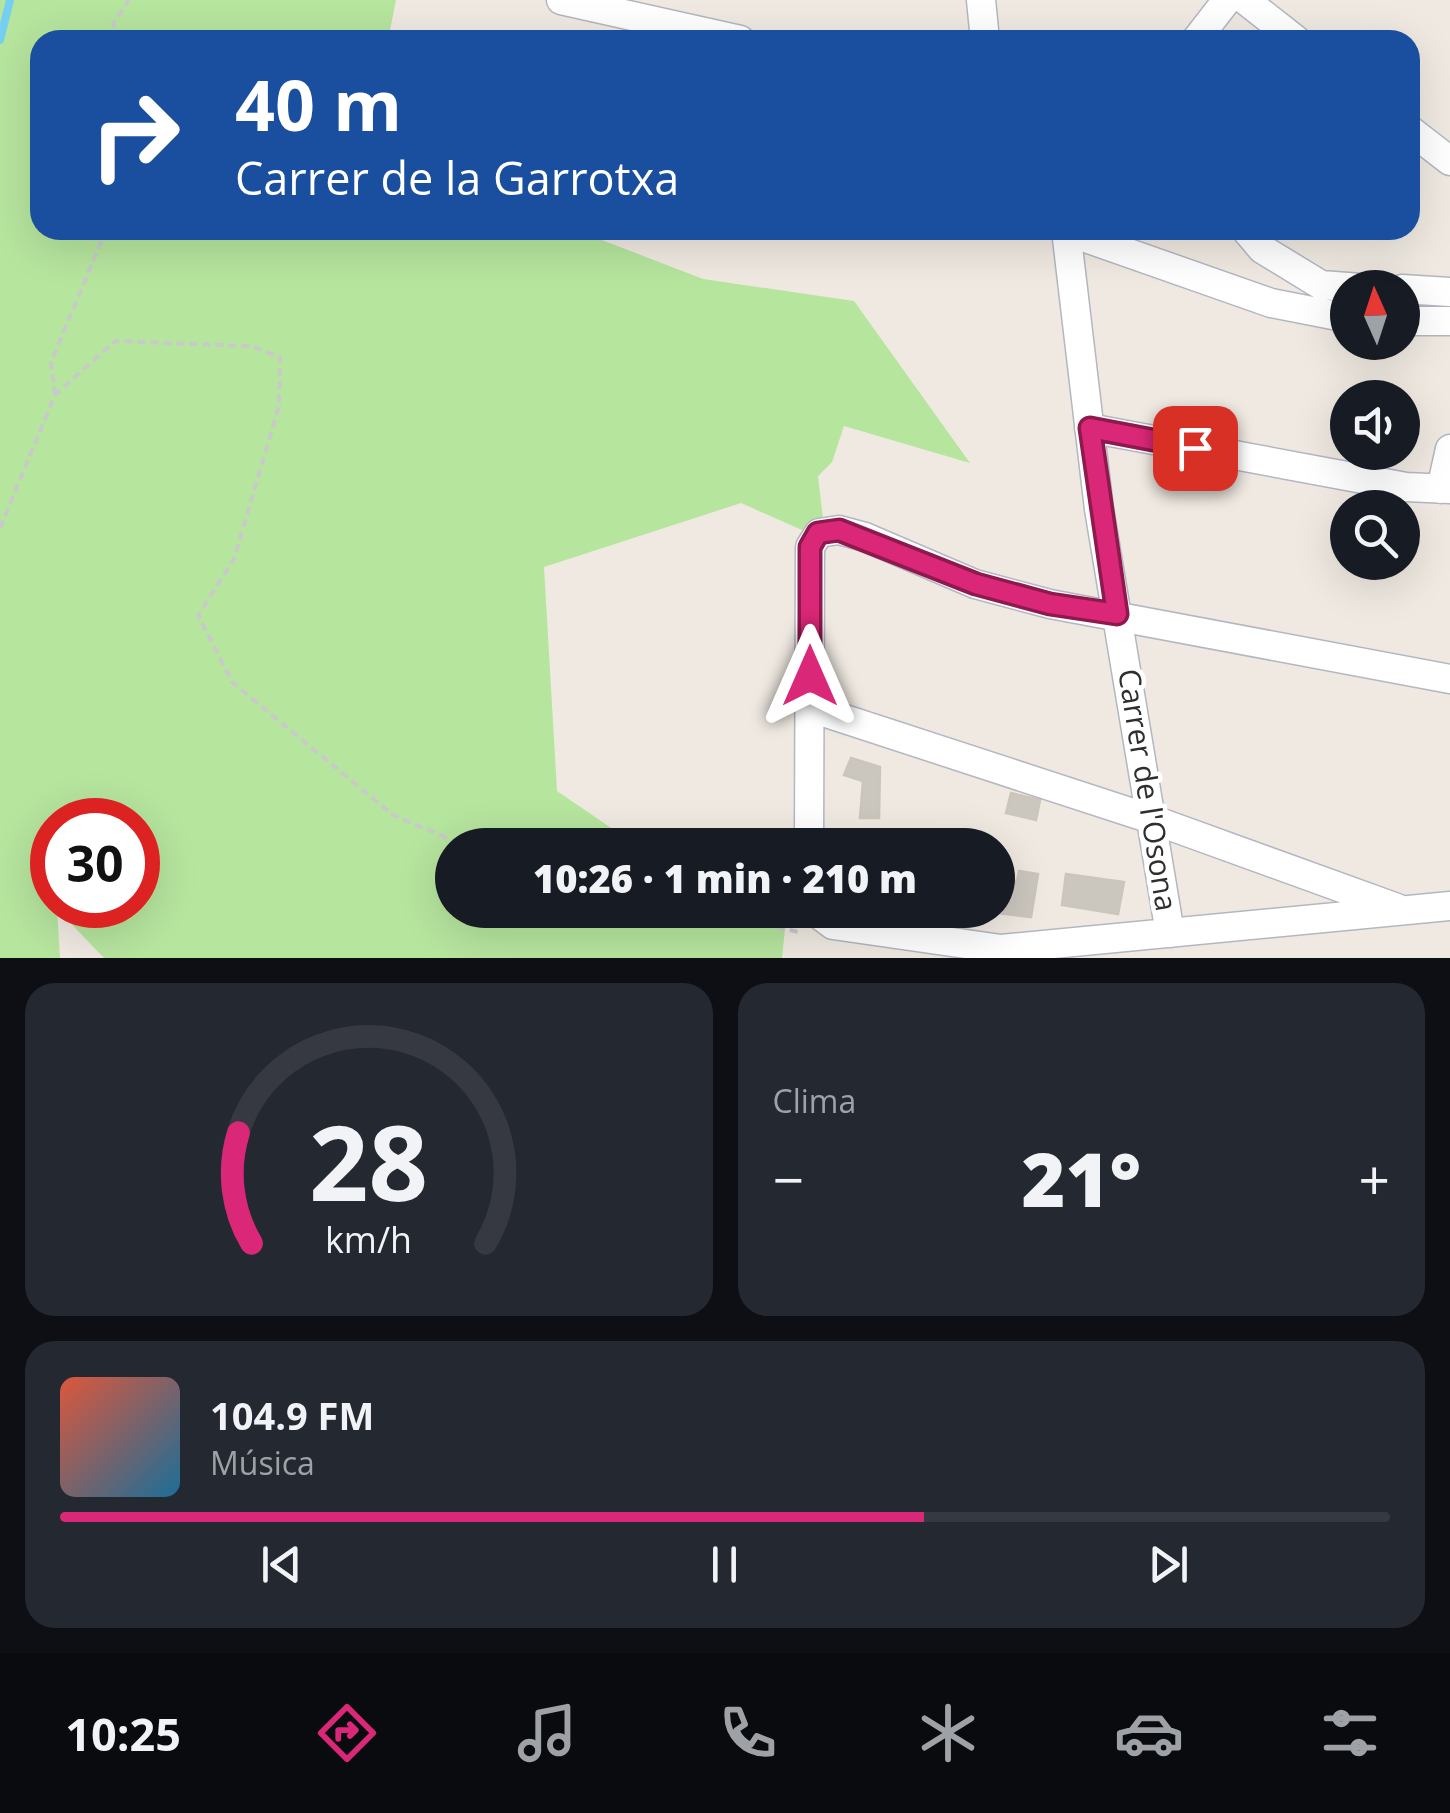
<!DOCTYPE html>
<html lang="es">
<head>
<meta charset="utf-8">
<style>
	:root { --surface:#171b24; --page:#242831; --text:#f1f3f6; --muted:#9ea1a6; --line:#363941; --accent:#db2777 }
	body { margin:0; font-family:"Open Sans",sans-serif; background:var(--page); color:var(--text); height:100vh; display:flex; flex-direction:column; font-size:38px; white-space:nowrap }
	* { box-sizing:border-box; margin:0 }
	p { font-size:32px; color:var(--muted) }
	.icon { flex:none; width:55px; height:55px; fill:none; stroke:currentColor; stroke-width:2; stroke-linecap:round; stroke-linejoin:round }
	.map { position:relative; height:958px; overflow:hidden }
	.sheet { display:flex; flex-direction:column; gap:25px; padding:25px; background:#0d0f14; flex:1 }
	.sheet>* { flex:none }
	.banner { position:absolute; left:30px; top:30px; width:1390px; height:210px; border-radius:30px; box-shadow:0 10px 40px #0002; background:#1a4fa0; color:#fff; overflow:hidden }
	.needle { width:65px; rotate:357deg }
	.buttons { position:absolute; left:1330px; top:270px; display:grid; gap:20px }
	.buttons a { display:grid; place-items:center; width:90px; height:90px; border-radius:50%; background:var(--surface); box-shadow:0 10px 40px #0002; font-size:50px }
	.speed { position:absolute; left:30px; top:798px; display:flex; gap:20px; font-size:50px; font-weight:700; text-align:center }
	.speed>* { display:grid; place-content:center; width:130px; height:130px; border-radius:50%; background:var(--surface); box-shadow:0 10px 40px #0002; line-height:1 }
	.speed .limit { border:15px solid #d22; background:#fff; color:#111 }
	.pin { position:absolute; display:grid; place-items:center; width:85px; height:85px; color:#fff; margin:-42px; border-radius:20px; box-shadow:0 5px 15px #0006 }
	.me { position:absolute; width:110px; margin:-55px; rotate:0deg; stroke-linejoin:round; filter:drop-shadow(0 0 8px #0008) }
	.turn { display:flex; align-items:center; gap:35px; height:210px; padding:0 40px; font-size:45px }
	.turn .icon { width:130px; height:130px; stroke-width:2.5 }
	.turn b { display:block; font-size:70px; line-height:85px }
	.big { font-size:75px; font-weight:800; line-height:1.1 }
	.sheet .card { flex:1; display:flex; flex-direction:column; justify-content:center; gap:15px; min-width:0; padding:0 35px; border-radius:30px; background:var(--page) }
	.sheet .dial { align-items:center; gap:0 }
	.dial svg { height:260px; overflow:visible; fill:none; stroke:var(--line); stroke-width:7; stroke-linecap:round; text-anchor:middle }
	.dial text { fill:var(--text); stroke:none }
	.song { display:flex; align-items:center; gap:30px }
	.cover { width:120px; height:120px; border-radius:15px; background:linear-gradient(135deg,hsl(10 70% 55%),hsl(200 70% 35%)) }
	.played { height:10px; border-radius:5px; background:linear-gradient(90deg,var(--accent) 65%,var(--line) 65%) }
	.keys { display:flex; justify-content:space-around; direction:ltr }
	.heat { display:flex; justify-content:space-between; align-items:center; font-size:55px; direction:ltr }
	.sheet .tiles { flex:1; display:grid; gap:25px; grid-template-columns:1fr 1fr }
	.card:last-child { grid-column:span 2 }
	.trip { position:absolute; left:435px; top:828px; width:580px; height:100px; border-radius:50px; background:var(--surface); box-shadow:0 10px 40px #0002; font-weight:800; line-height:100px; text-align:center }
	.menu { display:flex; height:160px; justify-content:space-around; align-items:center; background:#090b0e; color:var(--muted) }
	.menu .icon { width:70px; height:70px }
	.menu .selected { color:var(--accent) }
	.menu b { font-size:45px; color:var(--text) }
	.map>svg:first-child { display:block }
</style>
</head>
<body>
<div class="map">
<svg width="1450" height="958" viewBox="0 0 1450 958">
	<rect width="100%" height="100%" fill="#efe9e1"/>
	<path fill="#b6e59e" fill-rule="evenodd" d="M0,0H396L388,40H40V230H576L703,279L854,301L970,463L844,426L832,462L818,476L823,519L802,530L741,503L544,567L557,791L636,845H452V910H787L782,958H104L57,909L60,958H0ZM52,820H138V905H52Z"/>
	<g fill="none" stroke-linecap="round" stroke-linejoin="round">
		<path stroke="#75cff0" stroke-width="8" d="M0,40L10,0"/>
	</g>
	<path fill="#cbc7bf" stroke="#cbc5ba" stroke-width="2.5" d="M851,758L880,767L879,818H860L863,781L844,775Z
		M1011,793L1040,800L1036,820L1006,813Z
		M838,838H863L882,841V845H838Z
		M1019,871L1038,874L1031,917L974,910H998V877L1017,881Z
		M1066,874L1124,882L1118,914L1062,905Z"/>
	<g fill="none" stroke-linecap="round" stroke-linejoin="round">
		<g stroke="#b4b7c1" stroke-width="31">
			<path id="minor" d="M561,0L740,40
				M981,0L985,40
				M1245,0L1296,40
				M1196,40L1227,0
				M1410,130L1450,161
				M1066,230L1099,509L1170,933
				M1246,230L1262,249L1321,285L1361,288
				M1066,231L1271,303L1348,318
				M1402,289L1450,292
				M1402,321H1450
				M1089,428L1406,487L1450,489
				M1441,489L1450,449
				M811,708L1151,819L1397,908
				M809,845L810,547L819,533L839,530L865,537L975,584L1050,604L1450,679
				M813,910L833,925L1001,949L1450,906"/>
		</g>
		<path stroke="#c9c9c9" stroke-width="4" stroke-dasharray="8 5" stroke-linecap="butt" d="M118,40L113,24L129,0
			M55,395L51,362L106,230
			M0,528L55,395L115,341L251,346L280,357L279,406L234,559L198,615L232,682L393,815L464,845
			M701,910L799,932"/>
		<use href="#minor" stroke="#fff" stroke-width="28"/>
	</g>
	<g fill="none" stroke-linecap="round" stroke-linejoin="round">
		<g stroke="#8e194d" stroke-width="25">
			<path id="route" d="M810,676V547L818,533L839,530L976,584L1050,604L1117,614L1090,428L1195,448"/>
		</g>
		<use href="#route" stroke="#db2777" stroke-width="18"/>
	</g>
	<g text-anchor="middle" stroke-width="9" stroke-linejoin="round" paint-order="stroke">
		<g font-size="30" fill="#2e2e2e" stroke="#fff">
			<text transform="translate(1147 790) rotate(81)" y="10">Carrer de l'Osona</text>
		</g>
	</g>
</svg>
<div class="buttons">
<a><svg class="needle" viewBox="-14 -14 28 28"><path d="M0-13l5 13h-10z" fill="#e53935"/><path d="M0 13l5-13h-10z" fill="#9ea1a6"/></svg></a>
<a><svg class="icon" aria-label="sound" viewBox="0 0 24 24"><path d="M4 9h4l5-4v14l-5-4H4zM17 9q2 3 0 6"/></svg></a>
<a><svg class="icon" aria-label="search" viewBox="0 0 24 24"><circle cx="10" cy="10" r="6"/><path d="M15 15l6 6"/></svg></a>
</div>
<div class="speed"><div class="limit">30</div></div>
<div class="pin" style="left:1195px;top:448px;background:#d93025"><svg class="icon" aria-label="arrive" viewBox="0 0 24 24"><path d="M6 21V4h12l-3 4 3 4H6"/></svg></div>
<svg class="me" style="left:810px;top:676px" viewBox="-20 -20 40 40"><path d="M0-17L14 15 0 8-14 15z" fill="#db2777" stroke="#fff" stroke-width="4"/></svg>
<div class="trip">10:26 · 1 min · 210 m</div>
<div class="banner">
<div class="turn"><svg class="icon" aria-label="right" viewBox="0 0 24 24"><path d="M7 20v-9h11M14 6l5 5-5 5"/></svg><div><b>40 m</b>Carrer de la Garrotxa</div></div>
</div>
</div>
<section class="sheet">
<div class="tiles">
<div class="card dial"><svg viewBox="0 0 100 80">
<path d="M14 69A42 42 0 1 1 86 69"/>
<path d="M14 69A42 42 0 0 1 10 35" stroke="#db2777"/>
<text x="50" y="56" font-size="32" font-weight="700">28</text>
<text x="50" y="72" font-size="11">km/h</text>
</svg></div>
<div class="card"><p>Clima</p>
<div class="heat"><a>−</a><b class="big">21°</b><a>+</a></div>
</div>
<div class="card">
<div class="song"><i class="cover"></i><div><b>104.9 FM</b><p>Música</p></div></div>
<div class="played"></div>
<div class="keys"><svg class="icon" aria-label="previous" viewBox="0 0 24 24"><path d="M18 5L8 12l10 7zM5 5v14"/></svg><svg class="icon" aria-label="pause" viewBox="0 0 24 24"><path d="M8 5v14M16 5v14"/></svg><svg class="icon" aria-label="next" viewBox="0 0 24 24"><path d="M6 5l10 7-10 7zM19 5v14"/></svg></div>
</div>
</div>
</section>
<nav class="menu">
<b>10:25</b>
<svg class="icon selected" aria-label="directions" viewBox="0 0 24 24"><path d="M12 3l9 9-9 9-9-9zM9 14v-3h6M13 9l2 2-2 2"/></svg>
<svg class="icon" aria-label="music" viewBox="0 0 24 24"><path d="M9 18V5l10-2v13"/><circle cx="6" cy="18" r="3"/><circle cx="16" cy="16" r="3"/></svg>
<svg class="icon" aria-label="phone" viewBox="0 0 24 24"><path d="M5 4h4l2 5-3 2q2 4 5 5l2-3 5 2v4C11 20 4 13 5 4z"/></svg>
<svg class="icon" aria-label="climate" viewBox="0 0 24 24"><path d="M12 3v18M4 7l16 10M4 17L20 7"/></svg>
<svg class="icon" aria-label="car" viewBox="0 0 24 24"><path d="M5 17H2v-5l4-1 3-4h7l3 4 3 1v5h-3M9 17h6M6 11h13"/><circle cx="7" cy="17" r="2"/><circle cx="17" cy="17" r="2"/></svg>
<svg class="icon" aria-label="filters" viewBox="0 0 24 24"><path d="M4 7h16M4 17h16"/><circle cx="9" cy="7" r="2"/><circle cx="15" cy="17" r="2"/></svg>
</nav>
</body>
</html>
